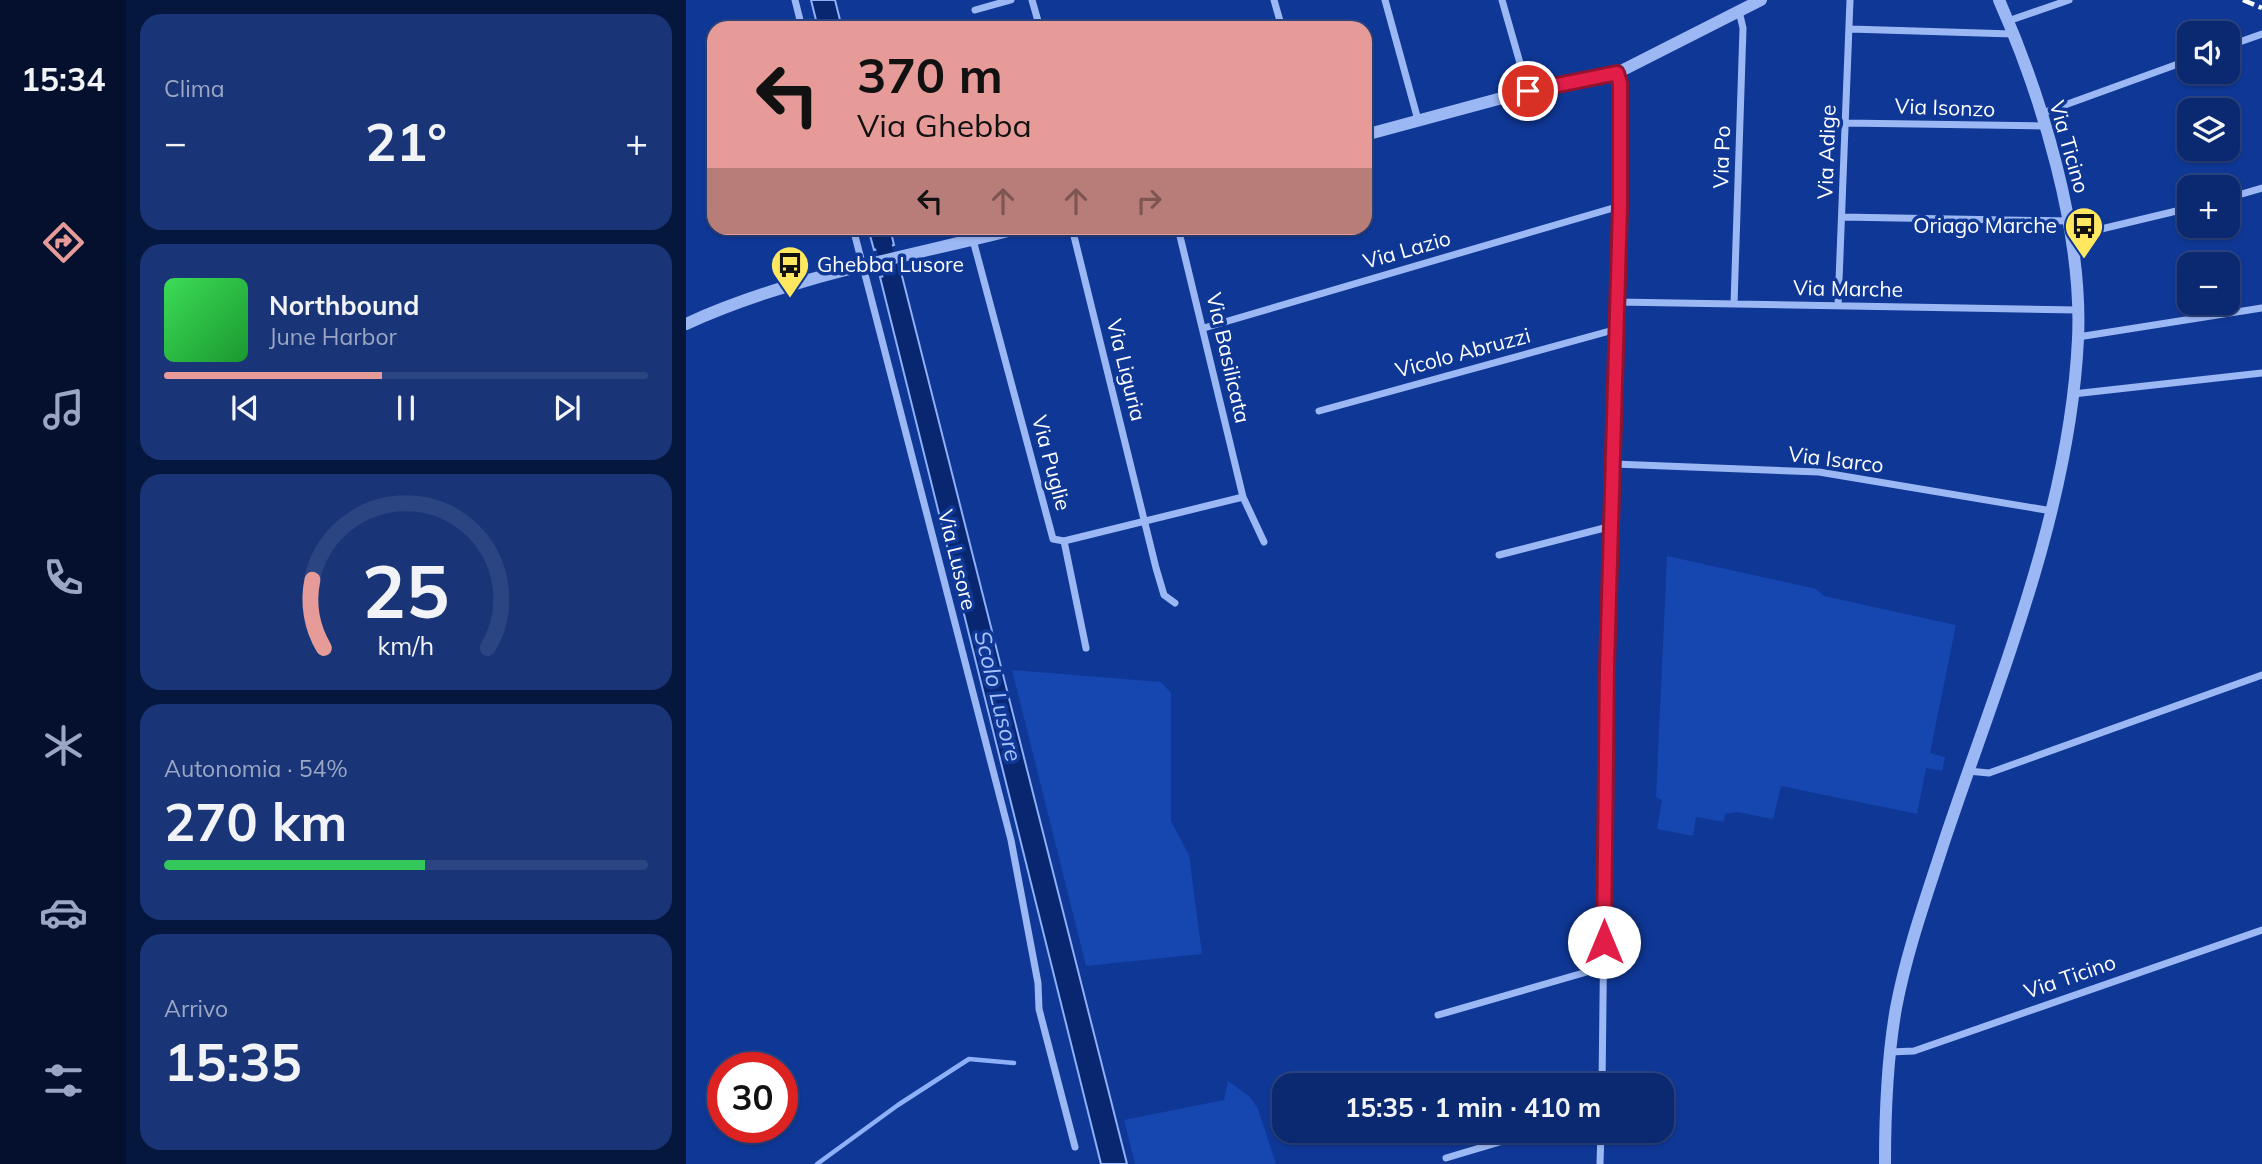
<!DOCTYPE html>
<html lang="it">
<head>
<meta charset="utf-8">
<style>
	:root { --surface:#0b2970; --page:#193578; --text:#f1f3f6; --muted:#9aa6c3; --line:#2b4583; --accent:#e69b98 }
	body { margin:0; font-family:Mulish,sans-serif; background:var(--page); color:var(--text); height:100vh; display:flex; flex-direction:column; font-size:26px; white-space:nowrap }
	* { box-sizing:border-box; margin:0 }
	p { font-size:23px; color:var(--muted) }
	.icon { flex:none; width:38px; height:38px; fill:none; stroke:currentColor; stroke-width:2; stroke-linecap:round; stroke-linejoin:round }
	.map { position:relative; flex:1; overflow:hidden }
	.details { display:flex; flex-direction:column; gap:14px; padding:14px; background:#06173e; width:560px }
	.details>* { flex:none }
	.guide { position:absolute; left:21px; top:21px; width:665px; height:214px; border-radius:21px; box-shadow:0 2px 5px #0004,0 0 0 2px var(--line); background:#e69b98; color:#111; overflow:hidden }
	.tools { position:absolute; left:1491px; top:21px; display:grid; gap:14px }
	.tools a { display:grid; place-items:center; width:63px; height:63px; border-radius:14px; background:var(--surface); box-shadow:0 2px 5px #0004,0 0 0 2px var(--line); font-size:35px }
	.speed { position:absolute; left:21px; top:1052px; display:flex; gap:14px; font-size:35px; font-weight:700; text-align:center }
	.speed>* { display:grid; place-content:center; width:91px; height:91px; border-radius:50%; background:var(--surface); box-shadow:0 2px 5px #0004,0 0 0 2px var(--line); line-height:1 }
	.speed .limit { border:10px solid #d22; background:#fff; color:#111 }
	.pin { position:absolute; display:grid; place-items:center; width:60px; height:60px; color:#fff; margin:-30px; border:4px solid #fff; border-radius:50%; box-shadow:0 2px 7px #0007 }
	.me { position:absolute; width:77px; margin:-38px; rotate:0deg; stroke-linejoin:round; filter:drop-shadow(0 0 5px #0008) }
	.turn { display:flex; align-items:center; gap:24px; height:147px; padding:0 35px; font-size:32px }
	.turn .icon { width:91px; height:91px; stroke-width:2.5 }
	.turn b { display:block; font-size:49px; line-height:60px }
	.lanes { display:flex; align-items:center; height:66px; padding:0 35px; background:#0003; justify-content:center; gap:35px; direction:ltr }
	.lanes .off { opacity:.35 }
	.big { font-size:52px; font-weight:700; line-height:1.1 }
	.details .widget { flex:1; display:flex; flex-direction:column; justify-content:center; gap:10px; min-width:0; padding:0 24px; border-radius:21px; background:var(--page) }
	.details .dial { align-items:center; gap:0 }
	.dial svg { height:182px; overflow:visible; fill:none; stroke:var(--line); stroke-width:7; stroke-linecap:round; text-anchor:middle }
	.dial text { fill:var(--text); stroke:none }
	.song { display:flex; align-items:center; gap:21px }
	.cover { width:84px; height:84px; border-radius:10px; background:linear-gradient(135deg,hsl(130 70% 55%),hsl(130 70% 35%)) }
	.played { height:7px; border-radius:4px; background:linear-gradient(90deg,var(--accent) 45%,var(--line) 45%) }
	.keys { display:flex; justify-content:space-around; direction:ltr }
	.heat { display:flex; justify-content:space-between; align-items:center; font-size:38px; direction:ltr }
	.charge { height:10px; border-radius:5px; background:linear-gradient(90deg,#34c759 54%,var(--line) 0) }
	.trip { position:absolute; left:586px; top:1073px; width:402px; height:70px; border-radius:21px; background:var(--surface); box-shadow:0 2px 5px #0004,0 0 0 2px var(--line); font-weight:700; line-height:70px; text-align:center }
	main { display:flex; flex:1; min-height:0 }
	.menu { display:flex; flex-direction:column; width:126px; justify-content:space-around; align-items:center; background:#04102d; color:var(--muted) }
	.menu .icon { width:49px; height:49px }
	.menu .active { color:var(--accent) }
	.menu b { font-size:32px; color:var(--text) }
	.map>svg:first-child { display:block }
</style>
</head>
<body>
<main>
<nav class="menu">
<b>15:34</b>
<svg class="icon active" aria-label="directions" viewBox="0 0 24 24"><path d="M12 3l9 9-9 9-9-9zM9 14v-3h6M13 9l2 2-2 2"/></svg>
<svg class="icon" aria-label="music" viewBox="0 0 24 24"><path d="M9 18V5l10-2v13"/><circle cx="6" cy="18" r="3"/><circle cx="16" cy="16" r="3"/></svg>
<svg class="icon" aria-label="phone" viewBox="0 0 24 24"><path d="M5 4h4l2 5-3 2q2 4 5 5l2-3 5 2v4C11 20 4 13 5 4z"/></svg>
<svg class="icon" aria-label="climate" viewBox="0 0 24 24"><path d="M12 3v18M4 7l16 10M4 17L20 7"/></svg>
<svg class="icon" aria-label="car" viewBox="0 0 24 24"><path d="M5 17H2v-5l4-1 3-4h7l3 4 3 1v5h-3M9 17h6M6 11h13"/><circle cx="7" cy="17" r="2"/><circle cx="17" cy="17" r="2"/></svg>
<svg class="icon" aria-label="filters" viewBox="0 0 24 24"><path d="M4 7h16M4 17h16"/><circle cx="9" cy="7" r="2"/><circle cx="15" cy="17" r="2"/></svg>
</nav>
<section class="details">
<div class="widget"><p>Clima</p>
<div class="heat"><a>−</a><b class="big">21°</b><a>+</a></div>
</div>
<div class="widget">
<div class="song"><i class="cover"></i><div><b>Northbound</b><p>June Harbor</p></div></div>
<div class="played"></div>
<div class="keys"><svg class="icon" aria-label="previous" viewBox="0 0 24 24"><path d="M18 5L8 12l10 7zM5 5v14"/></svg><svg class="icon" aria-label="pause" viewBox="0 0 24 24"><path d="M8 5v14M16 5v14"/></svg><svg class="icon" aria-label="next" viewBox="0 0 24 24"><path d="M6 5l10 7-10 7zM19 5v14"/></svg></div>
</div>
<div class="widget dial"><svg viewBox="0 0 100 80">
<path d="M14 69A42 42 0 1 1 86 69"/>
<path d="M14 69A42 42 0 0 1 9 39" stroke="#e69b98"/>
<text x="50" y="56" font-size="32" font-weight="700">25</text>
<text x="50" y="72" font-size="11">km/h</text>
</svg></div>
<div class="widget"><p>Autonomia · 54%</p><b class="big">270 km</b><div class="charge"></div></div>
<div class="widget"><p>Arrivo</p><b class="big">15:35</b></div>
</section>
<div class="map">
<svg width="1576" height="1164" viewBox="0 0 1576 1164">
	<rect width="100%" height="100%" fill="#0f3795"/>
	<path fill="#1646af" d="M981,556L1130,589L1138,596L1270,625L1244,753L1259,757L1256,771L1240,768L1231,814L1095,786L1087,819L1051,812L1039,814L1038,822L1010,817L1007,836L971,829L976,800L970,797Z
		M326,670L475,682L485,693V821L503,855L516,954L400,966Z
		M542,1081L564,1097L572,1109L590,1164H449L438,1120L538,1100Z"/>
	<path fill="#092770" stroke="#8eb0f8" stroke-width="2" d="M125,0H149L156,28H132Z
		M182,228H204L208,245L188,250Z
		M215,272L441,1164H415L194,277Z"/>
	<g fill="none" stroke-linecap="round" stroke-linejoin="round">
		<path stroke="#8eb0f8" stroke-width="4.5" d="M131,1164L212,1105L283,1059L328,1063"/>
		<path stroke="#092770" stroke-width="16" d="M193,228L210,293"/>
		<path stroke="#9cb8f4" stroke-width="7" d="M109,0L116,28
			M346,0L354,28
			M588,0L596,28
			M699,0L732,120
			M816,0L842,91
			M289,10L325,0
			M1322,21L1383,0
			M1164,29L1327,34
			M1542,46L1576,34
			M1354,114L1503,60
			M1159,123L1357,126
			M1542,198L1576,188
			M1156,217L1383,221
			M167,228L325,840L352,983L353,1009L389,1147
			M386,228L470,568L478,595L489,603
			M492,228L557,497
			M1386,236L1503,208
			M287,240L367,539L378,541L557,497L578,542
			M931,302L1391,310
			M1048,304L1057,28L1053,11
			M1152,306L1164,0
			M518,328L934,206
			M1392,337L1576,308
			M1387,394L1576,373
			M633,411L931,329
			M928,464L1133,472L1366,511
			M378,541L400,648
			M813,555L926,526
			M1282,771L1303,773L1576,675
			M752,1015L918,967
			M1204,1052L1228,1051L1576,930
			M916,1085L921,668L934,206L935,95L931,73
			M760,1158L854,1130
			M914,1164L915,1130"/>
		<path stroke="#9cb8f4" stroke-width="12" d="M679,135L842,91L931,73L1075,0
			M0,324C101,277 225,256 334,228
			M1199,1164C1199,1112 1201,1059 1210,1008C1221,950 1241,895 1259,839C1313,678 1384,510 1392,339C1397,232 1356,97 1313,0"/>
		<path stroke="#fff" stroke-width="4.5" stroke-dasharray="12 5" stroke-linecap="butt" d="M1557,0L1576,8"/>
	</g>
	<g fill="none" stroke-linecap="round" stroke-linejoin="round">
		<g stroke="#92132f" stroke-width="18">
			<path id="route" d="M842,91L931,73L934,83V206L921,668L918,942"/>
		</g>
		<use href="#route" stroke="#e11d48" stroke-width="12"/>
	</g>
	<defs>
		<g id="bus-pin" transform="scale(2.0125)"><path d="M0 17L-7.5 6A9.5 9.5 0 1 1 7.5 6Z" fill="#ffe75f" stroke="#0f3795"/><path d="M-5-6H5V4H4V6H2V4H-2V6H-4V4H-5ZM-3.5-4V0h7V-4ZM-3.5 1.2v1.5H-2V1.2ZM2 1.2v1.5H3.5V1.2Z" fill="#111"/></g>
	</defs>
	<g fill-rule="evenodd">
		<use href="#bus-pin" x="1398" y="226"/>
		<use href="#bus-pin" x="104" y="265"/>
	</g>
	<g text-anchor="middle" stroke-width="7" stroke-linejoin="round" paint-order="stroke">
		<g font-size="21" fill="#fff" stroke="#0f3795">
			<text transform="translate(1259 108) rotate(2)" y="7">Via Isonzo</text>
			<text transform="translate(1383 147) rotate(74)" y="7">Via Ticino</text>
			<text transform="translate(1141 152) rotate(-88)" y="7">Via Adige</text>
			<text transform="translate(1036 157) rotate(-88)" y="7">Via Po</text>
			<text transform="translate(721 250) rotate(-16)" y="7">Via Lazio</text>
			<text transform="translate(1162 289) rotate(1)" y="7">Via Marche</text>
			<text transform="translate(777 353) rotate(-15)" y="7">Vicolo Abruzzi</text>
			<text transform="translate(542 358) rotate(77)" y="7">Via Basilicata</text>
			<text transform="translate(440 370) rotate(76)" y="7">Via Liguria</text>
			<text transform="translate(1150 460) rotate(7)" y="7">Via Isarco</text>
			<text transform="translate(365 463) rotate(75)" y="7">Via Puglie</text>
			<text transform="translate(271 560) rotate(76)" y="7">Via Lusore</text>
			<text transform="translate(1384 977) rotate(-19)" y="7">Via Ticino</text>
		</g>
		<g font-size="21" fill="#fff" stroke="#0f3795" text-anchor="end">
			<text x="1371" y="233">Oriago Marche</text>
			<text x="131" y="272" text-anchor="start">Ghebba Lusore</text>
		</g>
		<g font-size="23" font-style="italic" fill="#a8c3fb" stroke="#0f3795">
			<text transform="translate(312 696) rotate(76)" y="8">Scolo Lusore</text>
		</g>
	</g>
</svg>
<div class="tools">
<a><svg class="icon" aria-label="sound" viewBox="0 0 24 24"><path d="M4 9h4l5-4v14l-5-4H4zM17 9q2 3 0 6"/></svg></a>
<a><svg class="icon" aria-label="layers" viewBox="0 0 24 24"><path d="M12 4l9 5-9 5-9-5zM3 14l9 5 9-5"/></svg></a>
<a>+</a>
<a>−</a>
</div>
<div class="speed"><div class="limit">30</div></div>
<div class="pin" style="left:842px;top:91px;background:#d93025"><svg class="icon" aria-label="arrive" viewBox="0 0 24 24"><path d="M6 21V4h12l-3 4 3 4H6"/></svg></div>
<svg class="me" style="left:918px;top:942px" viewBox="-20 -20 40 40"><circle r="19" fill="#fff"/><path d="M0-13L10 11 0 6-10 11z" fill="#e11d48"/></svg>
<div class="trip">15:35 · 1 min · 410 m</div>
<div class="guide">
<div class="turn"><svg class="icon" aria-label="left" viewBox="0 0 24 24"><path d="M17 20v-9H6M10 6l-5 5 5 5"/></svg><div><b>370 m</b>Via Ghebba</div></div>
<div class="lanes"><svg class="icon" aria-label="left" viewBox="0 0 24 24"><path d="M17 20v-9H6M10 6l-5 5 5 5"/></svg><svg class="icon off" aria-label="ahead" viewBox="0 0 24 24"><path d="M12 20V5M6 11l6-6 6 6"/></svg><svg class="icon off" aria-label="ahead" viewBox="0 0 24 24"><path d="M12 20V5M6 11l6-6 6 6"/></svg><svg class="icon off" aria-label="right" viewBox="0 0 24 24"><path d="M7 20v-9h11M14 6l5 5-5 5"/></svg></div>
</div>
</div>
</main>
</body>
</html>
